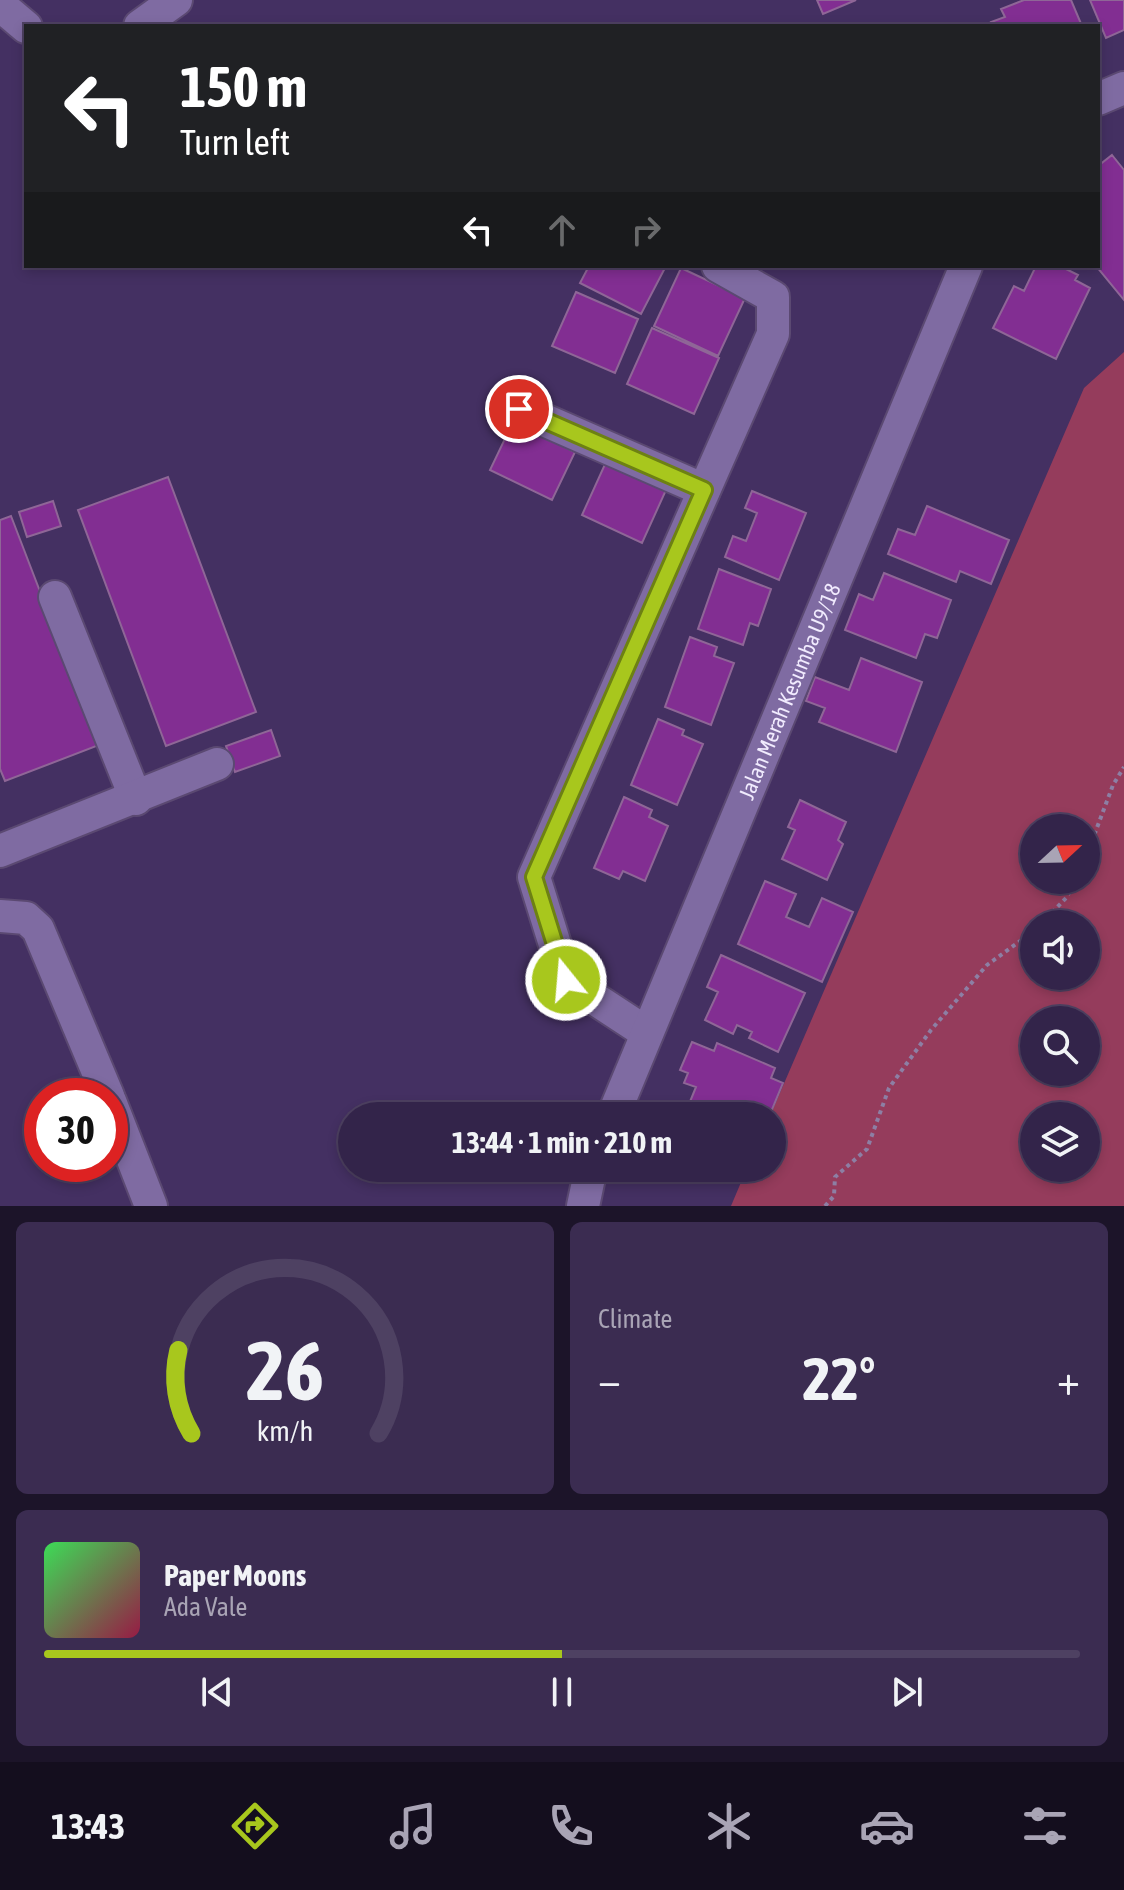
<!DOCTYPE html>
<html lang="en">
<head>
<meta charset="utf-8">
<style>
	:root { --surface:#33244a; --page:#3b2c51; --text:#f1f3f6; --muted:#a9a4b5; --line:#4e4162; --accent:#a8c71d }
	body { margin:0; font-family:"Asap Condensed",sans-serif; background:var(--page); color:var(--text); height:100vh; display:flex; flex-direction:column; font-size:30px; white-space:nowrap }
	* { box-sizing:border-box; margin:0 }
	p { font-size:26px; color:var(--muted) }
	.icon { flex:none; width:44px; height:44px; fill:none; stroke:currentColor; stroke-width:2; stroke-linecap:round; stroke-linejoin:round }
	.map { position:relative; height:1206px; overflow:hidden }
	.details { display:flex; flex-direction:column; gap:16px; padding:16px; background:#1c1429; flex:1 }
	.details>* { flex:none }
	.guide { position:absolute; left:24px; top:24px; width:1076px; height:244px; border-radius:0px; box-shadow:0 4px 12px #0003,0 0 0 2px var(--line); background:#202124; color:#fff; overflow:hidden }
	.needle { width:52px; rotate:68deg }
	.controls { position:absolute; left:1020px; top:814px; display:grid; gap:16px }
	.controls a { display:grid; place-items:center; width:80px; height:80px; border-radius:50%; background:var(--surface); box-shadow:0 4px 12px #0003,0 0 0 2px var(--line); font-size:40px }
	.speed { position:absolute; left:24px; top:1078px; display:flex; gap:16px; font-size:40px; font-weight:700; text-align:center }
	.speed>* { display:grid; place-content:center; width:104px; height:104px; border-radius:50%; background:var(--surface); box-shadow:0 4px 12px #0003,0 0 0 2px var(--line); line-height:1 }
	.speed .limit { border:12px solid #d22; background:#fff; color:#111 }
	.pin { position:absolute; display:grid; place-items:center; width:68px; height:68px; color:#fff; margin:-34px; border:4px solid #fff; border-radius:50%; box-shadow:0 2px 8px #0007 }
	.me { position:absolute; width:88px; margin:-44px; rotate:343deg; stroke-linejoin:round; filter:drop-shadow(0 0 6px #0008) }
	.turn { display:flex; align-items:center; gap:28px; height:168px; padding:0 24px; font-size:36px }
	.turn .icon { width:104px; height:104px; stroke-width:2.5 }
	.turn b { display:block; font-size:56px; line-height:68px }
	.lanes { display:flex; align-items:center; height:76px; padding:0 24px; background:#0003; justify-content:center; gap:40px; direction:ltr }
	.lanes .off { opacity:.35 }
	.big { font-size:60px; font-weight:700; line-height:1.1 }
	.details .tile { flex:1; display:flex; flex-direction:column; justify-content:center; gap:12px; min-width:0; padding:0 28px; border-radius:12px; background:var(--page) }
	.details .dial { align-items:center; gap:0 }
	.dial svg { height:208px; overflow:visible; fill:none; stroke:var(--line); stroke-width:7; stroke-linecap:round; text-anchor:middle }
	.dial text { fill:var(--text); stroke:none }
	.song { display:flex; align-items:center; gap:24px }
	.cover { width:96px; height:96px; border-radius:12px; background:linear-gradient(135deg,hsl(130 70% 55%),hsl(340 70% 35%)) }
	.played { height:8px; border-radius:4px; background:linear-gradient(90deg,var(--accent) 50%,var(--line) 50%) }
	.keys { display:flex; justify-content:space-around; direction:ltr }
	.heat { display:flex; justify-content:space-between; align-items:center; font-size:44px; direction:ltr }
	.details .tiles { flex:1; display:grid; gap:16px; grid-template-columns:1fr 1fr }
	.tile:last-child { grid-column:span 2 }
	.trip { position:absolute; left:338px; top:1102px; width:448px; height:80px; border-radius:40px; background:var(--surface); box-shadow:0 4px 12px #0003,0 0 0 2px var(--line); font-weight:700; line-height:80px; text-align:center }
	.menu { display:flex; height:128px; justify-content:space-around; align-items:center; background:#140e1e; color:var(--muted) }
	.menu .icon { width:56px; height:56px }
	.menu .on { color:var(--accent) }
	.menu b { font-size:36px; color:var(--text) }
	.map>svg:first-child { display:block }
</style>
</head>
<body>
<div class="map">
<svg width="1124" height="1206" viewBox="0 0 1124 1206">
	<rect width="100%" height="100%" fill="#443062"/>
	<path fill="#953c5c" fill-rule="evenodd" d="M1124,352V1206H731L747,1168H772L770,1116L1084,388ZM1034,828H1086V880H1034ZM1034,924H1086V976H1034ZM1034,1020H1086V1072H1034ZM1034,1116H1086V1168H1034Z"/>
	<path fill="#822e92" stroke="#8f6697" stroke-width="2" d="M817,0H856L823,14Z
		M1024,0H1071L1082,26H993L991,22L1005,17L1001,9Z
		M1090,0H1124V30L1106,38Z
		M1112,155L1124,170V300L1096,266L1098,166Z
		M589,266H666L641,314L580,283Z
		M1036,266H1060L1078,275L1075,280L1090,288L1056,359L993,328L1014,286L1024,291Z
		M681,268L745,298L718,356L654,326Z
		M576,292L638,319L615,373L552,346Z
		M652,328L719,358L694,414L627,384Z
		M513,422L575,452L552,500L490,470Z
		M606,462L666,490L642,543L582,515Z
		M168,477L256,712L166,746L78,510Z
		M752,491L806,513L779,580L725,557L733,536L746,541L757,513L745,508Z
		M53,501L61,526L27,537L19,512Z
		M927,506L1009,540L991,584L960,571L956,582L888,554L898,529L915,535Z
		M11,516L99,745L5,781L0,769V520Z
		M719,569L771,589L758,626L750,623L743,645L698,629Z
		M884,573L951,600L937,638L925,634L916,658L845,630L859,594L873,600Z
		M690,637L717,647L714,656L734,663L711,725L665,707Z
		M861,658L922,682L896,752L819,722L825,708L806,701L815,677L849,690Z
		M658,719L684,730L682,735L703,744L677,805L631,785Z
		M271,730L280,756L235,772L226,746Z
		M624,797L652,810L649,817L668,826L645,881L623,871L619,879L594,868Z
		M800,800L846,822L838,840L843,844L827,880L782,859L795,830L788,827Z
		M765,881L796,894L786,917L809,927L822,898L853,912L822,982L738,944Z
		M721,955L805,993L778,1052L749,1038L752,1032L737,1025L733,1034L705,1020L718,992L707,987Z
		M692,1042L714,1051L717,1043L775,1068L771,1078L783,1083L771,1112L755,1105L750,1115L722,1103L717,1116H704L687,1109L696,1087L684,1083L688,1073L680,1070Z"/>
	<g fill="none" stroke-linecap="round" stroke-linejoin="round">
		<g stroke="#5b4972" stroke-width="36">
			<g id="minor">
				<path d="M0,5L26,27"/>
				<path d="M140,26L176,0"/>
				<path d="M1098,99L1124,88"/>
				<path d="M519,409L704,490"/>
				<path d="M55,597L136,799"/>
				<path d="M0,851L217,764"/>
				<path d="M0,916L26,918L38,929L108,1096"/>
				<path d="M647,1033L566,980L534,877L773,334V297L718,266"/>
				<path d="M110,1101L151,1206"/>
				<path id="s1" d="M613,1116L966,266"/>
				<path d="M583,1206L591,1168"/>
			</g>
		</g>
		<path stroke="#8d7fa4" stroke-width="4" stroke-dasharray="4 4" stroke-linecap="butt" d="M1086,857L1113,785L1124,767
			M1041,924L1066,898L1077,880
			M825,1206L834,1196L835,1177L867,1149L889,1088L931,1030L987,965L1034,931"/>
		<use href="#minor" stroke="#7f6ba2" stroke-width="32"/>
	</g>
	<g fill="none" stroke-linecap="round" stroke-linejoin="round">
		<g stroke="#6d8113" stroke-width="20">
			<path id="route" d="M519,409L704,490L534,877L566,980"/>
		</g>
		<use href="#route" stroke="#a8c71d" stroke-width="14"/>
	</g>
	<g text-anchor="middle" stroke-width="8" stroke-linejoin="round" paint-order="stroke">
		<g font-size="22" fill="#f1ebfe" stroke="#443062">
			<text dy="8" stroke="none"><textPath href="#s1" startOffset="460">Jalan Merah Kesumba U9/18</textPath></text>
		</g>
	</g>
</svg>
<div class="controls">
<a><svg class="needle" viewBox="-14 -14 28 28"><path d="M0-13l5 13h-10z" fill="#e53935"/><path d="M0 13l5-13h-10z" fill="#a9a4b5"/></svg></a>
<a><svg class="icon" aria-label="sound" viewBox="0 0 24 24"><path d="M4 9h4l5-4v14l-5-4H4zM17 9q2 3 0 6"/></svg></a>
<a><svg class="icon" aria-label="search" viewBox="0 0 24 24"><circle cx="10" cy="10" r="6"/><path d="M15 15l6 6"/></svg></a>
<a><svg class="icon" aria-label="layers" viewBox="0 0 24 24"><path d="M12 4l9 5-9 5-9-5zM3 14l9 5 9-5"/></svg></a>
</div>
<div class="speed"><div class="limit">30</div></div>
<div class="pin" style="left:519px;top:409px;background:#d93025"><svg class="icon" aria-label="arrive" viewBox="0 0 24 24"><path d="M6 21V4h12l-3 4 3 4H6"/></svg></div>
<svg class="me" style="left:566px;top:980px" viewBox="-20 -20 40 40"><circle r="17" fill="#a8c71d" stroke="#fff" stroke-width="3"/><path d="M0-11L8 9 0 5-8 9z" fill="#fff"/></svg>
<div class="trip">13:44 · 1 min · 210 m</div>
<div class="guide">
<div class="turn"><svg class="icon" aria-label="left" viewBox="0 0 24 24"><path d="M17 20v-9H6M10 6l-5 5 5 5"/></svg><div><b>150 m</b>Turn left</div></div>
<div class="lanes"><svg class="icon" aria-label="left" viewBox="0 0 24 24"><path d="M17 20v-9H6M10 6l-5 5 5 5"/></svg><svg class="icon off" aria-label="ahead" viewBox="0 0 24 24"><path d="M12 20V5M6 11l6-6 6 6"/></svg><svg class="icon off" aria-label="right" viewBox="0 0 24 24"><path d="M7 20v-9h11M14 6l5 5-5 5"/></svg></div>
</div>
</div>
<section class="details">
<div class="tiles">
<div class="tile dial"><svg viewBox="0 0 100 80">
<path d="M14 69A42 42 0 1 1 86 69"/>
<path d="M14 69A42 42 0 0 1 9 37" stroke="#a8c71d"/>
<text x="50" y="56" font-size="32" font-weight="700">26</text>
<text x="50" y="72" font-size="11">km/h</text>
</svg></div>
<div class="tile"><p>Climate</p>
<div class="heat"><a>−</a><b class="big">22°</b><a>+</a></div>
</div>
<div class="tile">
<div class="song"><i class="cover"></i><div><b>Paper Moons</b><p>Ada Vale</p></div></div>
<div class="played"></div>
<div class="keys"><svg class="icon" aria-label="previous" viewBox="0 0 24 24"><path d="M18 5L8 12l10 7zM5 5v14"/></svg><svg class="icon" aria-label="pause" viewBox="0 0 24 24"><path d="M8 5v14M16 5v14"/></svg><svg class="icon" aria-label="next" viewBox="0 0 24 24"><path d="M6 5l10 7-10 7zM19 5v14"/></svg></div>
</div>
</div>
</section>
<nav class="menu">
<b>13:43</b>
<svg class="icon on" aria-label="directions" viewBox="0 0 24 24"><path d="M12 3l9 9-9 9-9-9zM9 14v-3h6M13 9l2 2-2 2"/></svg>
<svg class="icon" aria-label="music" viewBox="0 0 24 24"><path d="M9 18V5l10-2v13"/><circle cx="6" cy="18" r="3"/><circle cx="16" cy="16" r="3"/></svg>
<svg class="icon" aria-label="phone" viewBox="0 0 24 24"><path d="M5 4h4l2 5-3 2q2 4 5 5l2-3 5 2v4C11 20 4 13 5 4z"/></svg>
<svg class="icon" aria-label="climate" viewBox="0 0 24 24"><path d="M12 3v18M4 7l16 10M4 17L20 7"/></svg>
<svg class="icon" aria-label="car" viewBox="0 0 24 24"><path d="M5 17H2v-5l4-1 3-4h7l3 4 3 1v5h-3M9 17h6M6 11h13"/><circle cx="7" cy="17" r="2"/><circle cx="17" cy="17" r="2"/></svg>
<svg class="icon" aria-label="filters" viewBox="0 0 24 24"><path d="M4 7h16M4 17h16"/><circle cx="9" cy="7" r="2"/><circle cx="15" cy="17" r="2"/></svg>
</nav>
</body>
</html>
